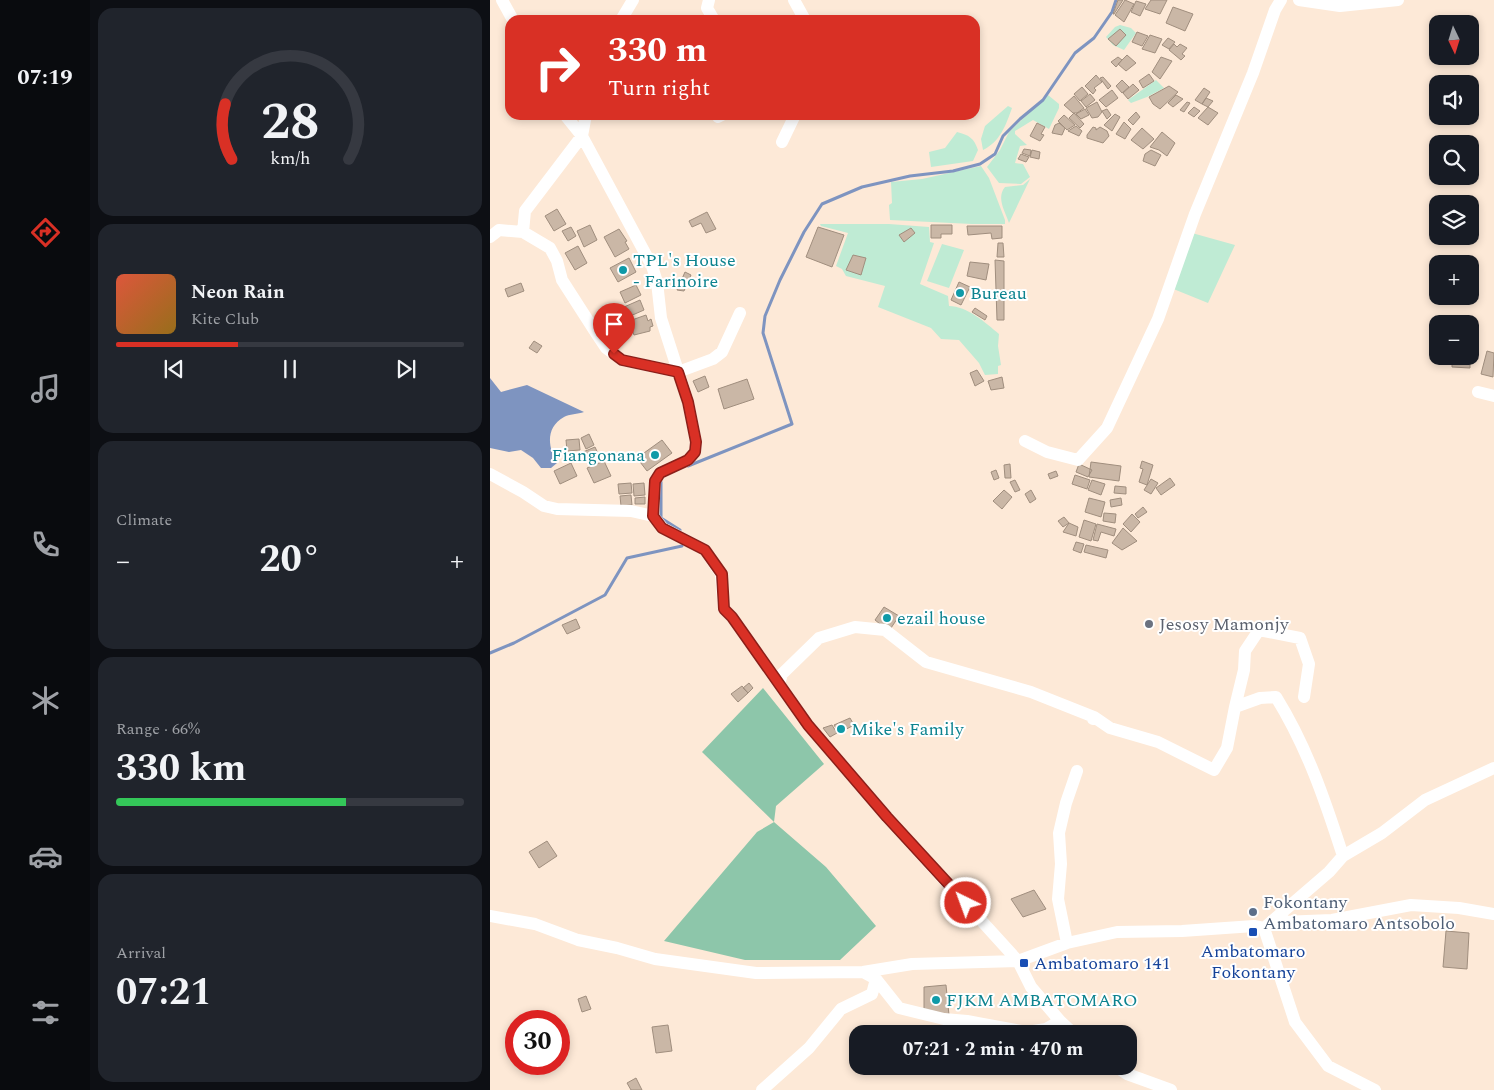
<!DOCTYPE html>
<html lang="en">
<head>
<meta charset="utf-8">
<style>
	:root { --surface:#171b24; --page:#20242c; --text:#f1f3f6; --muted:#9ea1a6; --line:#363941; --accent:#d93025 }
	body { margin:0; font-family:Spectral,serif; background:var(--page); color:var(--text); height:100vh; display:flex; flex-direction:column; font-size:19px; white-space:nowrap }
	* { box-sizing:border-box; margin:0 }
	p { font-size:16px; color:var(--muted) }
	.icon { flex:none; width:28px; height:28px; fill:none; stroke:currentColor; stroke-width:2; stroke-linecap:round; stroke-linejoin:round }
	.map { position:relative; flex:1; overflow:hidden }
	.drawer { display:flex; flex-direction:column; gap:8px; padding:8px; background:#0d0f14; width:400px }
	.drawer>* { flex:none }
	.banner { position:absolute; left:15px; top:15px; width:475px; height:105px; border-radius:15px; box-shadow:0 2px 8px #0003; background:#d93025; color:#fff; overflow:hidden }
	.needle { width:32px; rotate:176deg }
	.controls { position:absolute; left:939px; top:15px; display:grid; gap:10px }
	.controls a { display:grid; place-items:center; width:50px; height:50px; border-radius:10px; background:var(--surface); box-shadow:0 2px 8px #0003; font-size:25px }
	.speed { position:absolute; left:15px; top:1010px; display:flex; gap:10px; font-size:25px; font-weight:700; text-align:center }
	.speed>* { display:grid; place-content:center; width:65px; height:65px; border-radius:50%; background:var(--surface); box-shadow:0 2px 8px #0003; line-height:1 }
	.speed .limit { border:8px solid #d22; background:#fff; color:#111 }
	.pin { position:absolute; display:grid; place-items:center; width:42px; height:42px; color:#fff; margin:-51px -21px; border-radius:50% 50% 50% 0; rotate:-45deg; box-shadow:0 0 5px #0007 }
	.pin .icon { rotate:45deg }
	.me { position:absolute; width:55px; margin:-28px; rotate:318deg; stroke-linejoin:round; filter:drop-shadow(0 0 4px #0008) }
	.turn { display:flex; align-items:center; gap:18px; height:105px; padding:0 20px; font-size:22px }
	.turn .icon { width:65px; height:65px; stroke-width:2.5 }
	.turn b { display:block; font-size:35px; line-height:42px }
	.big { font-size:38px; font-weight:700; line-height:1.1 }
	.drawer .tile { flex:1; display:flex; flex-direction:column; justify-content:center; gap:8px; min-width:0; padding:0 18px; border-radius:15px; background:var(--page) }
	.drawer .dial { align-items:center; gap:0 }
	.dial svg { height:130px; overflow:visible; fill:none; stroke:var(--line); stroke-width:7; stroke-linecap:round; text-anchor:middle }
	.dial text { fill:var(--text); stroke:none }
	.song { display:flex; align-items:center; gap:15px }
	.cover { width:60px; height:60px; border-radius:8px; background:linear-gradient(135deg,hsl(10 70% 55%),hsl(40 70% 35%)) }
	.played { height:5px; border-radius:2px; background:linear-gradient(90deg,var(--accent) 35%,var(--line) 35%) }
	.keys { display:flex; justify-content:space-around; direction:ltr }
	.heat { display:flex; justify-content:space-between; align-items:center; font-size:28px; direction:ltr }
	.charge { height:8px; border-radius:4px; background:linear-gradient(90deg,#34c759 66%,var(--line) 0) }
	.trip { position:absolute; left:359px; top:1025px; width:288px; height:50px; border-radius:15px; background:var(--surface); box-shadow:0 2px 8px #0003; font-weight:700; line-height:50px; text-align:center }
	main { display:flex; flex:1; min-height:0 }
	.tab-bar { display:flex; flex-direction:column; width:90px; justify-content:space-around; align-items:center; background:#090b0e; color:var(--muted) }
	.tab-bar .icon { width:35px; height:35px }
	.tab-bar .on { color:var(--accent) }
	.tab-bar b { font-size:22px; color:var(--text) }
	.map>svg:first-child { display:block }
</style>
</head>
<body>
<main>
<nav class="tab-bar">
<b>07:19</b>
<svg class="icon on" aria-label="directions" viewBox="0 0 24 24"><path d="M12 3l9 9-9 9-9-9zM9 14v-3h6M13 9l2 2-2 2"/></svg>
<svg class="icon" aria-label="music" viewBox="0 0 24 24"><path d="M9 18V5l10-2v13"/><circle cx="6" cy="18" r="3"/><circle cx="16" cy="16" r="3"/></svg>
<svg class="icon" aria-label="phone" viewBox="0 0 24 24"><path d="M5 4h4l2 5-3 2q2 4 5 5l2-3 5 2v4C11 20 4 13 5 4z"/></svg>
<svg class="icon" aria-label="climate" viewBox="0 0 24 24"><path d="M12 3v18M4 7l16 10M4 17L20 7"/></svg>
<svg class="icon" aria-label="car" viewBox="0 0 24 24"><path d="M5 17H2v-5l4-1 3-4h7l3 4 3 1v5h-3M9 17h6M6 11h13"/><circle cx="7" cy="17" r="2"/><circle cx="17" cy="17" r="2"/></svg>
<svg class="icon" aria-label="filters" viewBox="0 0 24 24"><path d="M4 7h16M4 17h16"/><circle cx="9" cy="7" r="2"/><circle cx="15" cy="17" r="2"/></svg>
</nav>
<section class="drawer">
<div class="tile dial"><svg viewBox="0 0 100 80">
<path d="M14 69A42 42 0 1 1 86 69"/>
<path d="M14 69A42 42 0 0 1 10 35" stroke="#d93025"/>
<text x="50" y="56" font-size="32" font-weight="700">28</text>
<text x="50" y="72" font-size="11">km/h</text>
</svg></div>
<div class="tile">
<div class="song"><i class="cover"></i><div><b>Neon Rain</b><p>Kite Club</p></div></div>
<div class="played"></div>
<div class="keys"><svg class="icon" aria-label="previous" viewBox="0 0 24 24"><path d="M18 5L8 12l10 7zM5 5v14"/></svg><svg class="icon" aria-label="pause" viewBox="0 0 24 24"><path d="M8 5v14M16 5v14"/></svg><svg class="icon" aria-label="next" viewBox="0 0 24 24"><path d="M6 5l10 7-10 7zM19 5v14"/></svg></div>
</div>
<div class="tile"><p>Climate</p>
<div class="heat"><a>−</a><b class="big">20°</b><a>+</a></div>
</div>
<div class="tile"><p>Range · 66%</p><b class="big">330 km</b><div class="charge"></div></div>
<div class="tile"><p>Arrival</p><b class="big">07:21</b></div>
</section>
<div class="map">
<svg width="1004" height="1090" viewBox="0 0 1004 1090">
	<rect width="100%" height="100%" fill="#fde9d7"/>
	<path fill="#bfebd4" d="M630,25L641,28L646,33L634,50L623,45L616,37L625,27Z
		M666,80L674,88L657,97L641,103L638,100Z
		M558,95L569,104V108L559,129L543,120L525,131V134L537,145L530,146L525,163L533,164L540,177L531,184L509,183L497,167L510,150L519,132Z
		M518,106L522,108C516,125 510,142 493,150L491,139L495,126Z
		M467,132C479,135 484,138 488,150L483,161L441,167L439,152L455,148Z
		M491,166L499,178L515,220V224H482L400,220L399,205L402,203L401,182L432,179Z
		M540,179L519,223C515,211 506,198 515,187L533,185Z
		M330,224H399L439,227L440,242L444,243L430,284L458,296L459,306C477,306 496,323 509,334L508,346L511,365L508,366V374L495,375L489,363L469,340L451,339L441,328L388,307L395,286L356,276L352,269L346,266L358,233L331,226Z
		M702,233L745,245L718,303L681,288Z
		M452,244L474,250L459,288L437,281Z"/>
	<path fill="#8dc6aa" d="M273,688L334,764L286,806L284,822L336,867L386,926L350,960H255L174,941L267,832L284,822L212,752Z"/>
	<path fill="#7e94c0" d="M0,378L11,392L37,385L94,412C88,414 79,414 74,417C55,428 58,447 67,463L61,468H51L43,458L31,450L19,452L0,448Z"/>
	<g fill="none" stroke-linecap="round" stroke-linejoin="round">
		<path stroke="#7e94c0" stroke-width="3" d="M198,466L302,424L273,333L275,316L290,280L314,232L332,204L372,187L420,176L463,171L490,164L505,154L513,136L530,119L553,100L585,53L604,38L622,12L626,0
			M171,482V518L190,530
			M0,653L24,643L115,595L137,558L192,546L193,541"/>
	</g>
	<path fill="#cab7a6" stroke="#a08e7e" d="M628,0H633L624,14H623Z
		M635,0L644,4L634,22L625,15Z
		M661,0H677L670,14L655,9Z
		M646,1L656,4L650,16L641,12Z
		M683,7L703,14L695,31L676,23Z
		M630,29L636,35L626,46L618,39Z
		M647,32L658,36L652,46L642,42Z
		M660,35L672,39L665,53L652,49Z
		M678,38L685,42L679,49L672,45Z
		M684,44L687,47L690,44L697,48L692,54L695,56L691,60L679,50Z
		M637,55L646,63L636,71L628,64Z
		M628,57L632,60L626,67L621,62Z
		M671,57L682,61L670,79L662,72Z
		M659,74L664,81L653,88L649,81Z
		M606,75L612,82L604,88L606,90L603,94L595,86Z
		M613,77L621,86L618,89L610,78Z
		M632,80L639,87L632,93L626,86Z
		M643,84L649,90L638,99L633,93Z
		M679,86L688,92L670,109L663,104L659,97Z
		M592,87L598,94L590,101L584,94Z
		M714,88L720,92L712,104L705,100Z
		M622,90L628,98L616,107L609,100Z
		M600,94L605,100L596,107L591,101Z
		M686,95L693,99L683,107L678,103Z
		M584,96L594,108L587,113H583L574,105Z
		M716,98L723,101L718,107L712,104Z
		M607,102L612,112L608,117L602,118L596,108Z
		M697,102L700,103L694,112L690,110Z
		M704,107L710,111L704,117L698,113Z
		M718,107L728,113L718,125L708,118Z
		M595,109L599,115L591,119L586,114Z
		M617,109L621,115L617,119L612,111Z
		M646,112L650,117L643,125L638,120Z
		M584,113L594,124L590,128L579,118Z
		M625,114L630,117L622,131L614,125Z
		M574,115L585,125L577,130L568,121Z
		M634,122L641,129L635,139L626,134Z
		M547,123L555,127L551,134L554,135L550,141L540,136Z
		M569,123L575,128L572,135L562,133L565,125Z
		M586,126L592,131L589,136L578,131Z
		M603,127L606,128V130L610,127L617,131L619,136L613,143L597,138V135Z
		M652,128L664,139L653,149L641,140Z
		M672,132L685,143L677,156L669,150L660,147Z
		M534,149L541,150L540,156L532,153Z
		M542,150L550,152L549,159L540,157Z
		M661,150L671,155L665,166L653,161L655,154Z
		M531,154L539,157L536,162L528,159Z
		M67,209L76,224L64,231L55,216Z
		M217,212L226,229L216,233L211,223L202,227L199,221Z
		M100,225L107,240L94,247L87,231Z
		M441,225H462V234H451V238H441Z
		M477,226H512V238L502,239L501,233L478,235Z
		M81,227L86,236L78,241L72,231Z
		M328,227L354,235L342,267L316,257Z
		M421,228L425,233L414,242L409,235Z
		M129,229L137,241L135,242L139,249L125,257L114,237Z
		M508,243H513L514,257H507Z
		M88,246L97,263L85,270L75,253Z
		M363,255L376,258L371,275L356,270Z
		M139,258L146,272L128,282L120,268Z
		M505,260L514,261V320H507Z
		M480,262L499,264L496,280L477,276Z
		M195,272L201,275L194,291L187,290Z
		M469,282L480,287L471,305L461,300Z
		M31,283L34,291L18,297L15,289Z
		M146,285L151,295L135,303L130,292Z
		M150,300L154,310L138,317L134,307Z
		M127,308L134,321L118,329L111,316Z
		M485,308L497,316L495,320L482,312Z
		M156,315L158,321L161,319L163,326L160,327V331L144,335L139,321Z
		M44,341L52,346L47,353L39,348Z
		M980,351V368L962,367V356H980Z
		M997,351L1004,353L1003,377L991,374Z
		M487,370L494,381L485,386L480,373Z
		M215,376L219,387L208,392L203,381Z
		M512,377L514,388L501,390L498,381Z
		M257,379L264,399L234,409L228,389Z
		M99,434L104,445L96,449L91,438Z
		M89,439L90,450L77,451L76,440Z
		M172,440L182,453L157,471L147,458Z
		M105,447L111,460L99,465L93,452Z
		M114,461L121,476L104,483L97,468Z
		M652,461L663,465L657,485L649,482L653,469L650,468Z
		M601,462L631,466L629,481L599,477Z
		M81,463L87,476L70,484L64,471Z
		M520,464L521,478H515L514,465Z
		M589,464L602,470L598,477L586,472Z
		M506,470L509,478L504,480L501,472Z
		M566,471L568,476L560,479L558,474Z
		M585,475L600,480L597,489L582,484Z
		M680,478L685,485L671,495L666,488Z
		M661,479L668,483L661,494L654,490Z
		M525,480L530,490L525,492L520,482Z
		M602,480L615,484L611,495L598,490Z
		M141,483L142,493L129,494L128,484Z
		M154,483L155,495L144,496L143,484Z
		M625,486L636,487V494L624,493Z
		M514,490L522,497L512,509L503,501Z
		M541,490L546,499L540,503L535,494Z
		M141,495L142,505L131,506L130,496Z
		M155,497V504H145V498Z
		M599,498L615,502L611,517L595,512Z
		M631,498L632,505L621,507L620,500Z
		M653,507L657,512L648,518L645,514Z
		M614,513L626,514L625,523L613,521Z
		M642,514L650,522L641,532L633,524Z
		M574,517L579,523L573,527L568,521Z
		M594,520L606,524L601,541L589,537Z
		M579,523L588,527L586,536L573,532Z
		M607,524L626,529L624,536L611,532L608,541L603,540Z
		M633,528L647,541L632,550L622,543Z
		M586,542L594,544L591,553L583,550Z
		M596,545L618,550L616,558L594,552Z
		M394,607L409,616L399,631L385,620Z
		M86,619L90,628L77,634L72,625Z
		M259,683L263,688L258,693L253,688Z
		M252,686L258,693L248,702L241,694Z
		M360,718L364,725L349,733L344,725Z
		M342,725L347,733L340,737L333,728Z
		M57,841L67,856L49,868L39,852Z
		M544,890L556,909L533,917L521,899Z
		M956,931L979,933L977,969L953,967Z
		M456,985L459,1015L434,1013V987Z
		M96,996L101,1009L92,1012L88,999Z
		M178,1025L182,1051L166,1053L162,1027Z
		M146,1078L152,1090H141L137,1083Z"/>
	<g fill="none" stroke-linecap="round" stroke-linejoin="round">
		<path stroke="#fff" stroke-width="12" d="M12,0L23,20
			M219,0L217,8L224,20
			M304,0L315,20
			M809,0L850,6L908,0
			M131,20L143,0
			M96,115L92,136L35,211L33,232L60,248L67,261L72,280L106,333L116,348L132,360L188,372L223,359L232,352L250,313
			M228,117L232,115
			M292,142L305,115
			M0,237L9,230L33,232
			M988,392L1004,396
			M535,441L557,452L588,460L617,428L668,319L705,214L763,73L785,10L791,0
			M0,474L33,492L54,506L67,509L141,511L163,516L165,481L170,473L198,460L205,452L206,442L198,402L171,318L167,282L162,266L92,136L75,115
			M163,516L173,528L215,550L231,574L234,609L242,617L318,725L397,817L528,961L541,987L570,1021L584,1034
			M289,684L292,674L329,638L365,627L395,630L436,662L541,692L604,717L603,719
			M745,707L770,698L786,697C817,747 835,800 853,856
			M604,717L620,728L668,742L724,770L737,748L745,707L754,670L755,651L769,630L810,638L819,664L814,697
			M0,916L45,924L88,940L127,948L165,959L266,973L373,972L422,964L528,961L577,943L627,932L692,931L764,926L774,928L805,1022L838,1066L885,1090
			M778,926L791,922L842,920L921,905L969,908L1004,914
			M774,928L839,872L853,856L892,833L935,800L1004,768
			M577,943L568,899L571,864L569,833L576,803L587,771
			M373,972L386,979L409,1008L454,1019L477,1021L537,1032L556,1029L570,1021
			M625,1066L637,1074L681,1090
			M272,1090L319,1048L351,1009L382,994L386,979"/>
	</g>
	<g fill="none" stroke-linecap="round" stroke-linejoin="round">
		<g stroke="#8d1f18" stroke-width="12">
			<path id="route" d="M124,354L132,360L188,372L198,402L206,442L205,452L198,460L170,473L165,481L163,516L172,528L215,550L232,574L234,609L242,617L318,725L397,817L476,903"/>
		</g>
		<use href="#route" stroke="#d93025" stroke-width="9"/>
	</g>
	<g fill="#0f9aa8" stroke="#fff" stroke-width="2">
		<circle cx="133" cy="270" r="5"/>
		<circle cx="470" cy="293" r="5"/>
		<circle cx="165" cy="455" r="5"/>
		<circle cx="397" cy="618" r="5"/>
		<circle cx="351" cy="729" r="5"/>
		<circle cx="446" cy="1000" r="5"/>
	</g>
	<circle fill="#6b7280" stroke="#fff" stroke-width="2" cx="659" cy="624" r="5"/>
	<circle fill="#5c6f8a" stroke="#fff" stroke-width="2" cx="763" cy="912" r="5"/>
	<g fill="#1a4fb4" stroke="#fff" stroke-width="2">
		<rect x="758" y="927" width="10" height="10" rx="2.5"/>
		<rect x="529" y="958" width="10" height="10" rx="2.5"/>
	</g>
	<g text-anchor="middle" stroke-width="4" stroke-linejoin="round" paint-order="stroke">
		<g font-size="18" fill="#0d838f" stroke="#fff" text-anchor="start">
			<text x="143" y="266">TPL's House<tspan x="143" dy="21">- Farinoire</tspan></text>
			<text x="480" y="299">Bureau</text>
			<text x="155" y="461" text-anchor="end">Fiangonana</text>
			<text x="407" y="624">ezail house</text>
			<text x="361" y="735">Mike's Family</text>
			<text x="456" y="1006">FJKM AMBATOMARO</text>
		</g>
		<g font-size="18" fill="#5b616d" stroke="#fff" text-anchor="start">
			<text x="669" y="630">Jesosy Mamonjy</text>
		</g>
		<g font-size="18" fill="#4e5e75" stroke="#fff" text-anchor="start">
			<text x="773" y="908">Fokontany<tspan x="773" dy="21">Ambatomaro Antsobolo</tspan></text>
		</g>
		<g font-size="18" fill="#164399" stroke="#fff">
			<text x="763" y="957">Ambatomaro<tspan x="763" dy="21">Fokontany</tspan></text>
			<text x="544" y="969" text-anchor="start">Ambatomaro 141</text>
		</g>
	</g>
</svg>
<div class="controls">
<a><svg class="needle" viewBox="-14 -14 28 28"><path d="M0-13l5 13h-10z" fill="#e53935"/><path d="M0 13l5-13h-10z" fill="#9ea1a6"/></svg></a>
<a><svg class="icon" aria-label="sound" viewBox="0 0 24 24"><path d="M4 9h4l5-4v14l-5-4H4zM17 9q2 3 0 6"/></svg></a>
<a><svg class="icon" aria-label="search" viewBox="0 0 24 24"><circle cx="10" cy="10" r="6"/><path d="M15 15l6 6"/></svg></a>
<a><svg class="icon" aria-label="layers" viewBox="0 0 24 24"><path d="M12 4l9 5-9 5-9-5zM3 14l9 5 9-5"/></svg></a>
<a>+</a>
<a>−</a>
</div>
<div class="speed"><div class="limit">30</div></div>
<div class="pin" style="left:124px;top:354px;background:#d93025"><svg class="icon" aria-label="arrive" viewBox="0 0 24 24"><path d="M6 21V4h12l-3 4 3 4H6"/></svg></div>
<svg class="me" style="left:476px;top:903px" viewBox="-20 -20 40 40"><circle r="17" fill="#d93025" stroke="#fff" stroke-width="3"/><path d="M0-11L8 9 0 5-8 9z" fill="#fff"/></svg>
<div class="trip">07:21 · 2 min · 470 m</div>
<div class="banner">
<div class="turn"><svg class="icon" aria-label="right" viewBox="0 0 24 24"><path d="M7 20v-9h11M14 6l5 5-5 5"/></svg><div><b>330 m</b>Turn right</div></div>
</div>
</div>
</main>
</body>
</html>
